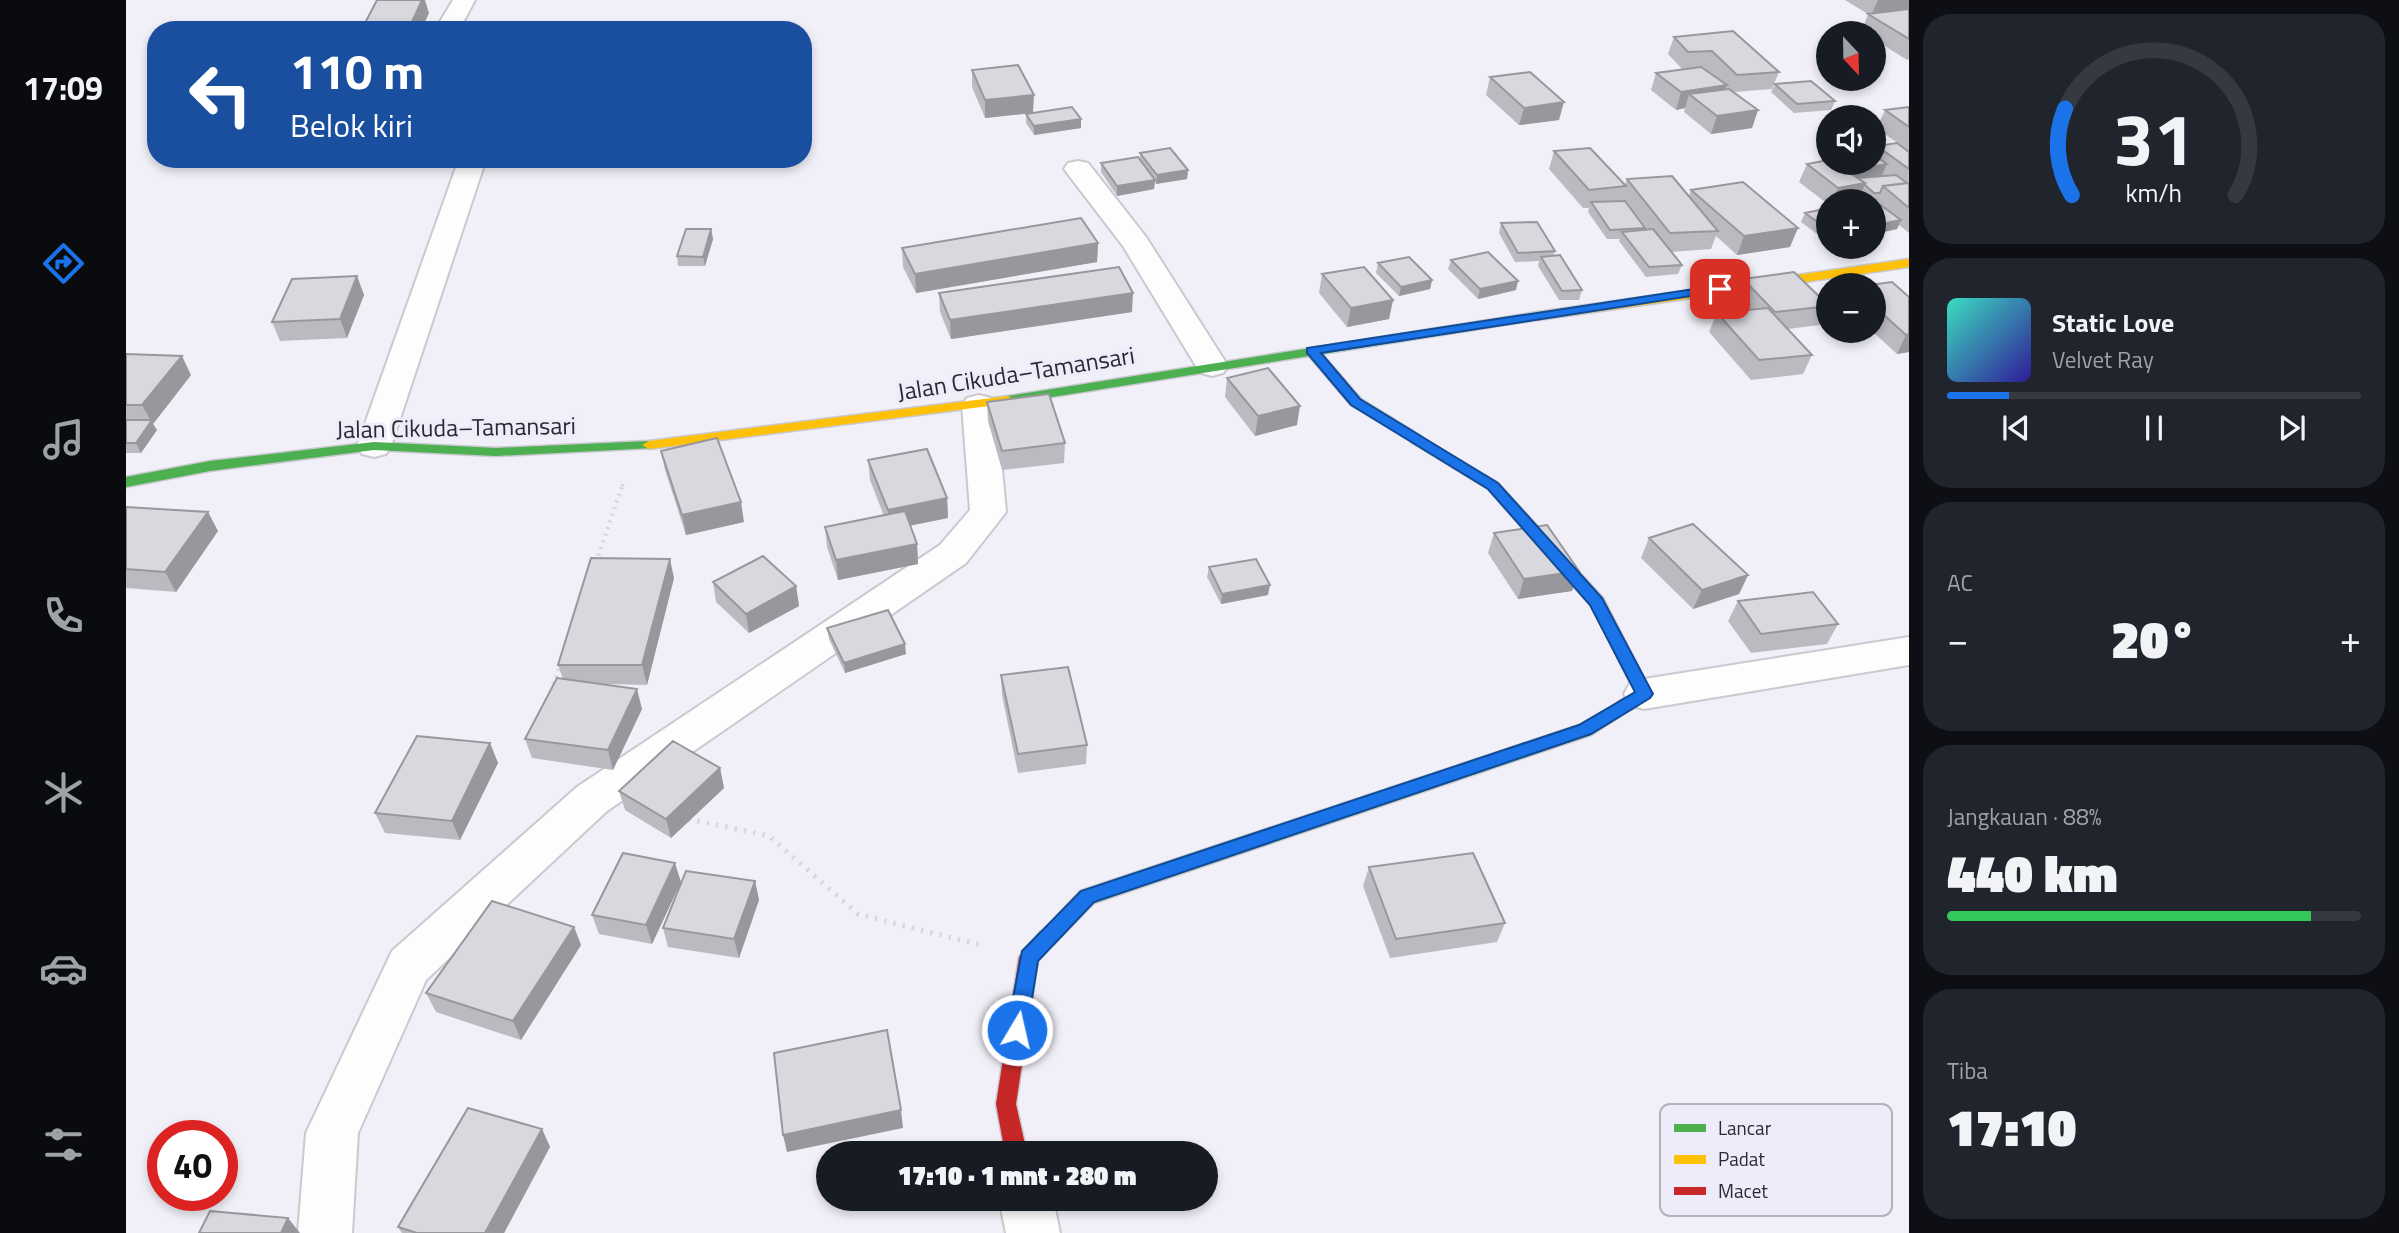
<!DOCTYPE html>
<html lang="id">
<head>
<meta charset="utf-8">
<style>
	:root { --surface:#171b24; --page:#20242c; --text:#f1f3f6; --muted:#9ea1a6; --line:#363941; --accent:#1a73e8 }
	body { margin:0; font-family:"Titillium Web",sans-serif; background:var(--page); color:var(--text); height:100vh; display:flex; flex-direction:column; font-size:26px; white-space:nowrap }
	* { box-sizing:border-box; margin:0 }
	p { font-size:23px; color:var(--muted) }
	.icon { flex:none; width:38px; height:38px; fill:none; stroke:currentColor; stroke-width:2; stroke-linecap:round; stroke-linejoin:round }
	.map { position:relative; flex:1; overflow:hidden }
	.panel { display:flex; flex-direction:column; gap:14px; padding:14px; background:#0d0f14; width:490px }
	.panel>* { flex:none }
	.hud { position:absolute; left:21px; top:21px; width:665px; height:147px; border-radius:28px; box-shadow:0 4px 10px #0003; background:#1a4fa0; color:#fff; overflow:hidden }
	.needle { width:46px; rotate:158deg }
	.fabs { position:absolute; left:1690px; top:21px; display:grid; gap:14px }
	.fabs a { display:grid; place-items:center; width:70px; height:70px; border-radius:50%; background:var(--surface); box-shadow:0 4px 10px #0003; font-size:35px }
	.speed { position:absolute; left:21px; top:1120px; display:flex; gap:14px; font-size:35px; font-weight:700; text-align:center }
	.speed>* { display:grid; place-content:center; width:91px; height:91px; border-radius:50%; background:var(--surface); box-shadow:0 4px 10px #0003; line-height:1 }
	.speed .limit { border:10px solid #d22; background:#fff; color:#111 }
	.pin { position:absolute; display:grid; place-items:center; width:60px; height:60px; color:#fff; margin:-30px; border-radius:14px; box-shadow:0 4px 10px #0006 }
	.me { position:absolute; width:77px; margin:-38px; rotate:9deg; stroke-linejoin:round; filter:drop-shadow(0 0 5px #0008) }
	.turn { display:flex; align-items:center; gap:24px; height:147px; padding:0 28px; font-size:32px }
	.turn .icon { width:91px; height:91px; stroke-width:2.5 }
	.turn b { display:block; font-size:49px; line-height:60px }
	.big { font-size:52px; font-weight:800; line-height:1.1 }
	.panel .tile { flex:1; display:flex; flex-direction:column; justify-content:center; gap:10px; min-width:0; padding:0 24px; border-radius:28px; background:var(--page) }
	.panel .dial { align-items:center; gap:0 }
	.dial svg { height:182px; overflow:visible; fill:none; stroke:var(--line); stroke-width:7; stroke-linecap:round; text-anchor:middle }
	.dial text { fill:var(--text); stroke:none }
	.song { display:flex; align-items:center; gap:21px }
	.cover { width:84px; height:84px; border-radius:10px; background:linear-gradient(135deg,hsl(170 70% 55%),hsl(250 70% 35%)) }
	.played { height:7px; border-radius:4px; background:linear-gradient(90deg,var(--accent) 15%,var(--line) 15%) }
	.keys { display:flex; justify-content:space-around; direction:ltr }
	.heat { display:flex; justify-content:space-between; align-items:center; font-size:38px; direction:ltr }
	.charge { height:10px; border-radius:5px; background:linear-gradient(90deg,#34c759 88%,var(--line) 0) }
	.trip { position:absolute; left:690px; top:1141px; width:402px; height:70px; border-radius:35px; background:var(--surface); box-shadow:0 4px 10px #0003; font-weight:800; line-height:70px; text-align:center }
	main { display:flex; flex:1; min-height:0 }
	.dock { display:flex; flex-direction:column; width:126px; justify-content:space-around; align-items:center; background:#090b0e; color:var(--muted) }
	.dock .icon { width:49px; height:49px }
	.dock .selected { color:var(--accent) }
	.dock b { font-size:32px; color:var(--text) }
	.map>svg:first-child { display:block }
</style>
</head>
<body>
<main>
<nav class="dock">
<b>17:09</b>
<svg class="icon selected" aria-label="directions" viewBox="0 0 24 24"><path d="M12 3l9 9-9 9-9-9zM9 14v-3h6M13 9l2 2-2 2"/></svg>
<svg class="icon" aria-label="music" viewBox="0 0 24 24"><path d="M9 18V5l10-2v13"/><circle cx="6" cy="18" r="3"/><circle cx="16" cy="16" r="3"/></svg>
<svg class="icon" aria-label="phone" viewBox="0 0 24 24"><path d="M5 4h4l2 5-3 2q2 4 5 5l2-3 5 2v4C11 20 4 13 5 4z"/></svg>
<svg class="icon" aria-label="climate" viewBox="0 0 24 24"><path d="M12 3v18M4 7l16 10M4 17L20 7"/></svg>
<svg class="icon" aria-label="car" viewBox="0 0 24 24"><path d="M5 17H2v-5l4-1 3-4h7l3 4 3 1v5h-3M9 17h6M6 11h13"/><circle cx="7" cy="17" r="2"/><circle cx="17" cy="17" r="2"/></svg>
<svg class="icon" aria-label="filters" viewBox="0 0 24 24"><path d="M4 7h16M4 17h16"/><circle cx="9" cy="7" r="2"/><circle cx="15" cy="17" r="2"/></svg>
</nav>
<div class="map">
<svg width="1783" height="1233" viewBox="0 0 1783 1233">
	<rect width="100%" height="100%" fill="#f1f0f8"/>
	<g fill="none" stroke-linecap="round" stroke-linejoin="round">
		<g stroke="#c9c9cf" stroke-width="4">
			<path id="street" d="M327,0H349L333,30H309Z
				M333,159H360L265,446L260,454L248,457L236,454L231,446Z
				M952,161L962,163L1020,237L1102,366L1097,373L1086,376L1075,373L1070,366L997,246L938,169L942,163Z
				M853,395L865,398L870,405L880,512L840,563L481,811L300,980L232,1133L226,1233H172L180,1133L266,951L451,787L814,545L844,510L836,405L841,398Z
				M1783,637V665L1518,709L1504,705L1498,694L1504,683L1518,679Z
				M873,1199H927L934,1233H880Z"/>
		</g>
		<g stroke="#c9c9cf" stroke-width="3">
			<path id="fast" d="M1412,312L1416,313V319L1196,354L1235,399L1295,436L1297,439L1295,442L1290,443L1225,405L1183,356L882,404L875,400L882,396Z
				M523,441L528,442L530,445L528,448L370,456L248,450L84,471L0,487V477L84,461L248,442L370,448Z
				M1498,700L1504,702L1506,706L1504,710L1465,735L968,903L928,944L921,946L914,944L911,938L954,891L1453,725Z"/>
		</g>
		<g stroke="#c9c9cf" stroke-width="3">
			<path id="slow" d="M1783,259V267L1412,320L1406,316L1412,312Z
				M882,396L889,400L887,403L523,449L516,445L523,441Z"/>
		</g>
		<g stroke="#c9c9cf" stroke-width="3">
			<path id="jam" d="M1290,435L1372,483L1477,598L1526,694C1520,703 1503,714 1492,710L1490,706L1492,702L1509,692L1465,605L1362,489L1285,442L1283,439L1285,436Z
				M921,930L928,932L931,938L912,960L890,1104L901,1153H879L870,1104L893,957L914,932Z"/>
		</g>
		<path stroke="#d7d6d9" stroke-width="3.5" stroke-dasharray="2 4.5" stroke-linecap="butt" d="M496,486L498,481"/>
		<path stroke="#d7d6d9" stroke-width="4.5" stroke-dasharray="2 5" stroke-linecap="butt" d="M470,562L497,484
			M432,687L427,686L435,663
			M562,819L565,820"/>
		<path stroke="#d7d6d9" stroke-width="5" stroke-dasharray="2.5 7" stroke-linecap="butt" d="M562,819L643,836L732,914L858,946"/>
		<use href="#street" fill="#fdfdfe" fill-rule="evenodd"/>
		<use href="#fast" fill="#4caf50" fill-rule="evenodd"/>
		<use href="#slow" fill="#ffc107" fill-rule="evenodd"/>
		<use href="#jam" fill="#c62828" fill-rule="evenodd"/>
	</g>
	<path fill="#bbbac0" d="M1719,0H1783V59L1781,60L1748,39V33H1739L1736,31L1742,14Z
		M303,13L295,30H239L238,25Z
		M1548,37L1653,72L1646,89L1608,92L1632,110L1626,128L1585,134L1558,112L1559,108L1550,110L1525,90L1530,73L1556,69L1542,54Z
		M846,70L907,113L955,119V128L908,135L900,123V114L903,113L859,118L846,87Z
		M1364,77L1433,120L1393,125L1360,95Z
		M1649,84L1709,101L1705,110L1668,113L1645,92Z
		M1783,107V233L1773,225L1771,229L1748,234V201H1703V205L1673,182L1681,164L1748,163V154L1751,146L1778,148L1751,128L1759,110Z
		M1428,151L1499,185L1501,179L1563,196L1565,190L1664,247L1611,255L1590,236L1585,249L1545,252L1556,265L1552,274L1520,277L1493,241L1494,239H1481L1462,212L1463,208H1457L1423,169Z
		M1014,153L1062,170L1061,179L1030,184L1029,182L1028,189L991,196L975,172V163L1014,160Z
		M1703,208V243L1675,222L1679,213Z
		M1375,223L1429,251L1427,256L1456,290L1453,300H1433L1412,266L1413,261L1389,262L1373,233Z
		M585,229L587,239L579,266H552L551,256Z
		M972,243L971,262L790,293L777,267L776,248Z
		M1325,260L1390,290L1352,299L1322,269Z
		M1252,263L1306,280L1304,289L1273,296L1250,273Z
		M1196,274L1267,300L1263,319L1221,327L1193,293Z
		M231,276L238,295L221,338L154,341L146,322Z
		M1617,279L1703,306L1694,325L1662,329L1686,355L1677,374L1625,380L1583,332L1591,313L1621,310L1609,298Z
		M1748,285L1783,297V352L1771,354L1746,331H1748Z
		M813,293L1006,312L825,339L814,312Z
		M0,354L65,375L27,424L31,430L15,453H0Z
		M1101,378L1171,425L1129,436L1099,397Z
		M861,402L939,443L938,463L876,470L862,421Z
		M535,451L618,522L560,535L539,470Z
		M742,460L821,498L822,518L784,525L791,544L792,564L712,580L701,547L699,527L758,516L744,480Z
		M0,507L92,531L50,592L0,588Z
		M1368,533L1453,571L1446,591L1392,599L1362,553Z
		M1523,538L1622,575L1613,594L1567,609L1515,558Z
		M1083,567L1142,595L1095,604L1081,577Z
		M548,578L521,685L478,684L516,709L487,770L406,758L399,739L437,679L432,665Z
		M587,582L670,586L673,606L623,633L590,602Z
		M1612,601L1712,624L1701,644L1625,653L1602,621Z
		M701,628L780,654L719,673L703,639Z
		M875,675L961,745L960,764L892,773L876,695Z
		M364,743L372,763L334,840L259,833L249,813Z
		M594,768L598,788L545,838L499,810L493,791Z
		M1243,867L1379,923L1371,942L1264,958L1237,886Z
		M629,881L633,900L613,958L542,947L537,928Z
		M555,882L526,944L473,934L466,915Z
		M448,927L455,945L395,1040L310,1012L300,993Z
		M416,1129L424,1147L378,1233H276L272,1227Z"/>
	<path fill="#98979c" d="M296,0H299L303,13L295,30H287L285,24Z
		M1752,0H1783V10L1745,16Z
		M1601,85L1595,103L1563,94L1559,108L1550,110L1555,92Z
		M908,95L907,113L859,118V100Z
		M1438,102L1433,120L1393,125L1398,108Z
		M1632,110L1626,128L1585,134L1591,116Z
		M955,119V128L908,135V126Z
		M1761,164L1753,182L1739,185L1731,201H1706L1721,171Z
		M1062,170L1061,179L1030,184L1031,175Z
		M1029,180L1028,189L991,196V186Z
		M1775,220L1771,229L1748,234V229L1750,225Z
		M1672,228L1664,247L1611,255L1618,236Z
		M585,229L587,239L579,266L577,257Z
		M972,243L971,262L790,293L789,274Z
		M231,276L238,295L221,338L214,319Z
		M1306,280L1304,289L1273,296L1275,287Z
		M1392,281L1390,290L1352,299L1354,289Z
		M1007,293L1006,312L825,339L824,320Z
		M1267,300L1263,319L1221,327L1225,308Z
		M1783,334V352L1771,354L1780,335Z
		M56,356L65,375L27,424L31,430L15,453L10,443L25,421L16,405Z
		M1174,406L1171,425L1129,436L1132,416Z
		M821,498L822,518L763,530L762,510Z
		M615,502L618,522L560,535L556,515Z
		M82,512L92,531L50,592L39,572Z
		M791,544L792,564L712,580L710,560Z
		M544,559L548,578L521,685L516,665Z
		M1453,571L1446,591L1392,599L1398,579Z
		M1622,575L1613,594L1567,609L1576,590Z
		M1144,585L1142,595L1095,604L1096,594Z
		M670,586L673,606L623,633L620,614Z
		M779,644L780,654L719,673L718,663Z
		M511,689L516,709L487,770L482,750Z
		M364,743L372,763L334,840L326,821Z
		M594,768L598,788L545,838L540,819Z
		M549,863L555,882L526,944L520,925Z
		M629,881L633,900L613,958L608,939Z
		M448,927L455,945L395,1040L387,1021Z
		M775,1110L777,1128L661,1152L657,1135Z
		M416,1129L424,1147L378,1233H359Z
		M162,1218L174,1233H155Z"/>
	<path fill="#d9d8df" stroke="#98979c" stroke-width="2" d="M251,0H296L285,24L238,25Z
		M1783,9V39L1742,14Z
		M381,26L379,30H347L348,27Z
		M1607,31L1653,72L1611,75L1586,51L1562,52L1548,37Z
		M892,65L908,95L859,100L846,70Z
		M1575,67L1601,85L1555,92L1530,73Z
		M1404,72L1438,102L1398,108L1364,77Z
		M1685,81L1709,101L1671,104L1649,84Z
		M1603,89L1632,110L1591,116L1563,94Z
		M946,107L955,119L908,126L900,114Z
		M1783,107V127L1759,110Z
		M1771,143L1783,152V169L1751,146Z
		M1044,148L1062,170L1031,175L1014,153Z
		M1464,148L1500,186L1463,190L1428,151Z
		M1748,155L1761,164L1721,171L1739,183L1712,188L1681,164L1703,160V163H1748Z
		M1012,157L1029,180L991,186L975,163Z
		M1770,175L1781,183L1757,186L1754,193H1748L1739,185V183L1732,178Z
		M1546,176L1592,231L1544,233L1501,179Z
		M1617,182L1672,228L1618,236L1565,190Z
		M1783,183V208L1757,186Z
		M1742,196L1775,220L1750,225L1748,223V201H1718Z
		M1499,201L1519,228L1484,230L1465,202Z
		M1703,208V230L1679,213Z
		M955,218L972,243L789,274L776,248Z
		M1411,222L1429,251L1392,253L1375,223Z
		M560,229H585L577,257L551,256Z
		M1527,229L1556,265L1523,267L1496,232Z
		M1362,252L1392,281L1354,289L1325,260Z
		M1434,255L1456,290L1436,291L1415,257Z
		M1283,257L1306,280L1275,287L1252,263Z
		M993,267L1007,293L824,320L813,293Z
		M1238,267L1267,300L1225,308L1196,274Z
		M1668,272L1703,306L1649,312L1617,279Z
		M231,276L214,319L146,322L166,279Z
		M1766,282L1783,297V334L1780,335L1748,306V285H1744Z
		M1642,308L1686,355L1633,360L1591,313Z
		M0,354L56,356L16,405H0Z
		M1142,368L1174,406L1132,416L1101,378Z
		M923,394L939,443L876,451L861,402Z
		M0,420H26L10,443H0Z
		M591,438L615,502L556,515L535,451Z
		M801,449L821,498L762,510L742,460Z
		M0,507L82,512L39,572L0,569Z
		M779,511L791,544L710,560L699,527Z
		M1567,524L1622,575L1576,590L1523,538Z
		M1421,525L1453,571L1398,579L1368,533Z
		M637,556L670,586L620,614L587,582Z
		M465,558L544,559L516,665H432Z
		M1130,559L1144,585L1096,594L1083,567Z
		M1687,592L1712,624L1635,634L1612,601Z
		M762,610L779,644L718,663L701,628Z
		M942,667L961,745L892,754L875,675Z
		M431,678L511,689L482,750L399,739Z
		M291,736L364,743L326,821L249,813Z
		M547,741L594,768L540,819L493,791Z
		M497,853L549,863L520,925L466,915Z
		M1347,853L1379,923L1270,939L1243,867Z
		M560,871L629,881L608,939L537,928Z
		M366,901L448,927L387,1021L300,993Z
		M761,1030L775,1110L657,1135L648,1053Z
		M342,1108L416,1129L359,1233H291L272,1227Z
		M84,1211L162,1218L155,1233H73Z"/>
	<path fill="#1a73e8" stroke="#114b97" stroke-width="2" d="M1594,285L1598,286V291L1195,353L1234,399L1372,483L1476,598L1527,694L1524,698L1465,734L968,902L912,961L901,1030L898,1037L891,1040L884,1037L881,1030L896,951L955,891L1453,725L1509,692L1464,605L1362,489L1225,405L1181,353V348Z"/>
	<g text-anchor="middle" stroke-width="6" stroke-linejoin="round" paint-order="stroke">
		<g font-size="24" fill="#2b2a30" stroke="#eeecfb">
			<text transform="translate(890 374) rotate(-9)" y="8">Jalan Cikuda–Tamansari</text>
			<text transform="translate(330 428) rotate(-1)" y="8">Jalan Cikuda–Tamansari</text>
		</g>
	</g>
	<rect x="1534" y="1104" width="232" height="112" rx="10" fill="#eeecfb" stroke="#b4b2be" stroke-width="2"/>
	<rect x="1548" y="1124" width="32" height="8" fill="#4caf50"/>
	<rect x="1548" y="1155" width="32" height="9" fill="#ffc107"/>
	<rect x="1548" y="1187" width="32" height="8" fill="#c62828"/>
	<g font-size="19" fill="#2b2a30">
		<text x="1592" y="1135">Lancar</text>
		<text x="1592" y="1166">Padat</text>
		<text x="1592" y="1198">Macet</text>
	</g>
</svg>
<div class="fabs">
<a><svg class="needle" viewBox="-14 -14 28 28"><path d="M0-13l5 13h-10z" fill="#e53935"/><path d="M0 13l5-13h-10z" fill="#9ea1a6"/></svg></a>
<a><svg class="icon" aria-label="sound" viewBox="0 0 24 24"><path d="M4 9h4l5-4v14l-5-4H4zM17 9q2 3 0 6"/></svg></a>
<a>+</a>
<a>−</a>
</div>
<div class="speed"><div class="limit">40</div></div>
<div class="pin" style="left:1594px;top:289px;background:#d93025"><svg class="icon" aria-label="arrive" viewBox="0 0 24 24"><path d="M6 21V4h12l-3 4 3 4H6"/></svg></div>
<svg class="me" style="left:891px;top:1030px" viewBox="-20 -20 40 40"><circle r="17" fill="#1a73e8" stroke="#fff" stroke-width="3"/><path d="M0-11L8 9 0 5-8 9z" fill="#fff"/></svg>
<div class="trip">17:10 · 1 mnt · 280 m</div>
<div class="hud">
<div class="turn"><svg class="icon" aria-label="left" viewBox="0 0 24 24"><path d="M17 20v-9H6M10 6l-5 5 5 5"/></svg><div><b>110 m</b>Belok kiri</div></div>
</div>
</div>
<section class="panel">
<div class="tile dial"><svg viewBox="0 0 100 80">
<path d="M14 69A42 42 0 1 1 86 69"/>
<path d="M14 69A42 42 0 0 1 11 31" stroke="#1a73e8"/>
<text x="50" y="56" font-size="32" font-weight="700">31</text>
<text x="50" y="72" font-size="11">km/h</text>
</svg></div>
<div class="tile">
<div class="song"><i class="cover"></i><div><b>Static Love</b><p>Velvet Ray</p></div></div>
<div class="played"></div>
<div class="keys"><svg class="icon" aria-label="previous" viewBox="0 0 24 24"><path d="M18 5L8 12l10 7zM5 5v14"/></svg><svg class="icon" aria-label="pause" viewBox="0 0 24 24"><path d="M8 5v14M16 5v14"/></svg><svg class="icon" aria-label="next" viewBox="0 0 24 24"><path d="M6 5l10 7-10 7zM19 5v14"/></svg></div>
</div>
<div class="tile"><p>AC</p>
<div class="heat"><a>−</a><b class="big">20°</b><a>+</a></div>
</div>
<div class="tile"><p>Jangkauan · 88%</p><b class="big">440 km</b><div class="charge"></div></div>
<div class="tile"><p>Tiba</p><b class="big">17:10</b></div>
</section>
</main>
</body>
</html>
